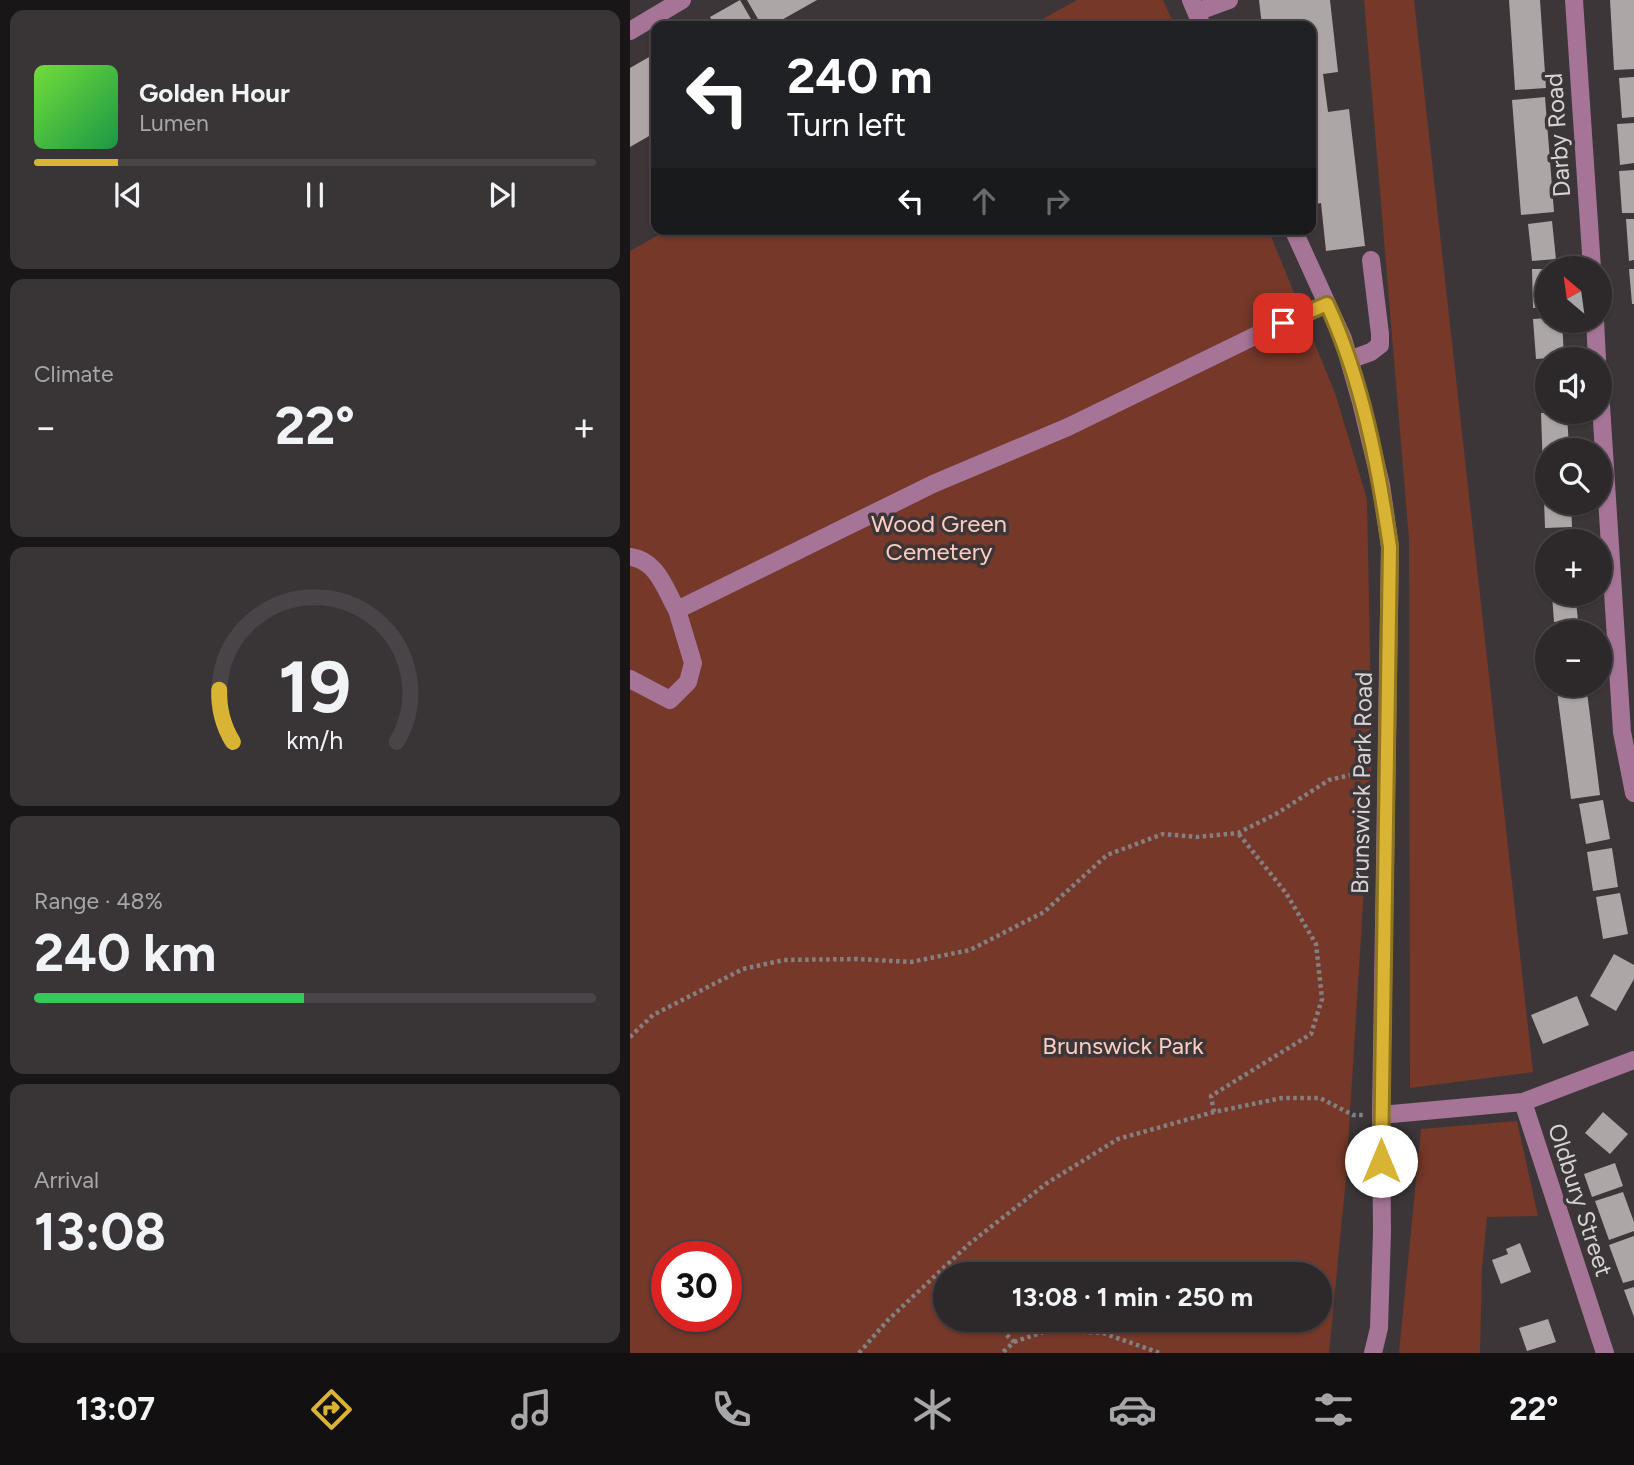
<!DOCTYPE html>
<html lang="en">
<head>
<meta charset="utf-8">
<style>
	:root { --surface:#2d282a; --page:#393436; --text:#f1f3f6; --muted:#a7a6a8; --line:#484447; --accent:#d9b434 }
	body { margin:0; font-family:Figtree,sans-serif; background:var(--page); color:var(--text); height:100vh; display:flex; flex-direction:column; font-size:26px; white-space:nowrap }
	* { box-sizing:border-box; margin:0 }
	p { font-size:23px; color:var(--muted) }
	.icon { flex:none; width:38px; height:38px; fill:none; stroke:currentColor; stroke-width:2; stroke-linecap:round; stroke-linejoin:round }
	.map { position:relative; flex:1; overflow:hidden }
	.drawer { display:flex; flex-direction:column; gap:10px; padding:10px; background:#191617; width:630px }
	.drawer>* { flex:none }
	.banner { position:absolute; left:21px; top:21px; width:665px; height:214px; border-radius:14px; box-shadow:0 2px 5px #0004,0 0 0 2px var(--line); background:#202124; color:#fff; overflow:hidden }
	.needle { width:46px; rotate:331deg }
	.controls { position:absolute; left:905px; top:256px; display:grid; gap:14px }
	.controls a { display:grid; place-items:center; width:77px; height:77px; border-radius:50%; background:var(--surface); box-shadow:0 2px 5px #0004,0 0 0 2px var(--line); font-size:35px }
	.speed { position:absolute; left:21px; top:1241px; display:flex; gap:14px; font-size:35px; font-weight:700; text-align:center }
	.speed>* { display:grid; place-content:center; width:91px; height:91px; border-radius:50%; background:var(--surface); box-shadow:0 2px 5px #0004,0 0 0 2px var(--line); line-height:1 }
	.speed .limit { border:10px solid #d22; background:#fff; color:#111 }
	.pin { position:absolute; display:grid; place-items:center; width:60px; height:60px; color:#fff; margin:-30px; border-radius:14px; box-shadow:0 4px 10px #0006 }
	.me { position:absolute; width:77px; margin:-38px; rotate:0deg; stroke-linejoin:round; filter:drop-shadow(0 0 5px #0008) }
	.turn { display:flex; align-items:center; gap:24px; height:147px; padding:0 21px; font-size:32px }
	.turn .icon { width:91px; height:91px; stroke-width:2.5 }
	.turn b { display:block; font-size:49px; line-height:60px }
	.lanes { display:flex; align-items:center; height:66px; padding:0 21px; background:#0003; justify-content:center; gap:35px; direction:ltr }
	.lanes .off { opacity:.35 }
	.big { font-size:52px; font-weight:700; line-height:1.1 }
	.drawer .widget { flex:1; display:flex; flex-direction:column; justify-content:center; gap:10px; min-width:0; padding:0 24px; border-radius:14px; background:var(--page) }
	.drawer .dial { align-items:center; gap:0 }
	.dial svg { height:182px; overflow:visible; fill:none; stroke:var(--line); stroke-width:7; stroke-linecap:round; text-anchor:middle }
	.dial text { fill:var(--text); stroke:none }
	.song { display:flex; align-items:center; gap:21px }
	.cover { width:84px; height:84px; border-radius:10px; background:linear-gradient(135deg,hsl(100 70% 55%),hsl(140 70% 35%)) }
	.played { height:7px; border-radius:4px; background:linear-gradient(90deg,var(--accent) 15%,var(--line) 15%) }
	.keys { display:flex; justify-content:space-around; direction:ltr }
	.heat { display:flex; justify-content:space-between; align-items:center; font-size:38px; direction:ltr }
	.charge { height:10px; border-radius:5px; background:linear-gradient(90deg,#34c759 48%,var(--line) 0) }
	.trip { position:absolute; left:303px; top:1262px; width:399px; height:70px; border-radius:35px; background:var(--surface); box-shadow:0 2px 5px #0004,0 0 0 2px var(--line); font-weight:700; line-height:70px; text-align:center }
	.dock { display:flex; height:112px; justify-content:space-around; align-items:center; background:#121011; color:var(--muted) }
	.dock .icon { width:49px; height:49px }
	.dock .active { color:var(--accent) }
	.dock b { font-size:32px; color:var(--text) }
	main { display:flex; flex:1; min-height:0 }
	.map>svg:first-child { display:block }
</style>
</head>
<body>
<main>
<section class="drawer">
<div class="widget">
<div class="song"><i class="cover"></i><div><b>Golden Hour</b><p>Lumen</p></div></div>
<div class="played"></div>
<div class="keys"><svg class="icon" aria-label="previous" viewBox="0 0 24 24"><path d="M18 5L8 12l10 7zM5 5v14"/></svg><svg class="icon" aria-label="pause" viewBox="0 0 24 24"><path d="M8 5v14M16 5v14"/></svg><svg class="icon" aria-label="next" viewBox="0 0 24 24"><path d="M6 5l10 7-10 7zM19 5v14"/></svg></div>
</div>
<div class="widget"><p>Climate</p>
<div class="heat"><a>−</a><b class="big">22°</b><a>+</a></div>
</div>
<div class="widget dial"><svg viewBox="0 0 100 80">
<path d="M14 69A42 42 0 1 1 86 69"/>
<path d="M14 69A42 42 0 0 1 8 46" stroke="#d9b434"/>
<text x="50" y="56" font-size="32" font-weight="700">19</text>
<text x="50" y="72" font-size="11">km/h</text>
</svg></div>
<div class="widget"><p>Range · 48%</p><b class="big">240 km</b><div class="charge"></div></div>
<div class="widget"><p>Arrival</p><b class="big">13:08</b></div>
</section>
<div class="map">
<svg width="1004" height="1353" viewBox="0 0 1004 1353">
	<rect width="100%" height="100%" fill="#3c3638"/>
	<path fill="#753829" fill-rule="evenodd" d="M447,0H533L545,26H400Z
		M734,0H784L903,1072L780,1088L779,540Z
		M39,229H638L705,393L737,499L742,759L716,1178L699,1353H0V251ZM37,1256H96V1316H37ZM315,1274H690V1320H315Z
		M887,1121L908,1216L857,1217L852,1269L850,1353H769L791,1129Z"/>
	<path fill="#ada6a6" d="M110,0L125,26H85L80,17Z
		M117,0H187L141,26H132Z
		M629,0H700L708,72L693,74L698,112L719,109L735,246L696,251L691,203L681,205V26H632Z
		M879,0H910L916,88L885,90Z
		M980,0H1004V69L984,70Z
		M26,53V132L0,147V68Z
		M1004,77V117L992,118L989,78Z
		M915,97L924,212L891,215L882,100Z
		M1004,123V163L990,165L987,124Z
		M1004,170V213H992L989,171Z
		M996,219H1004V260L999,261Z
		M922,221L926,259L902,261L898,224Z
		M902,269H917V308H903Z
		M999,269H1004V304H1002Z
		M917,318V320H932L934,357L906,359L903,319Z
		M908,367H917V405H910Z
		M937,412L939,450H917V502H941L942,527L915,528L911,413Z
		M945,593L948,620L924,622L922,595Z
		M926,684H956L970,795L941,799Z
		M973,800L980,839L956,844L949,804Z
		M982,848L988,887L963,891L957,852Z
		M990,893L998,934L973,939L966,897Z
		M984,954L1004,965V979L986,1011L960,996Z
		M947,996L959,1025L913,1044L901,1015Z
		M973,1112L998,1134L980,1154L955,1133Z
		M985,1163L993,1186L962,1197L954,1174Z
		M993,1192L1004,1222V1231L979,1240L965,1201Z
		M1004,1236V1280L993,1283L979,1245Z
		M890,1243L901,1272L871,1284L862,1260L878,1254L876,1249Z
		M1004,1287V1317L994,1290Z
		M918,1319L926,1342L897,1351L889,1328Z"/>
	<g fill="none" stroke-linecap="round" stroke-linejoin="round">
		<path stroke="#847f81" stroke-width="4.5" stroke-dasharray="3.5 3.5" stroke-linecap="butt" d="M0,1037L23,1015L113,969L154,960L227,959L281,962L340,950L414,912L477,855L533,834L567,837L608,833L646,814L699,780L738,771
			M584,1112L581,1096L681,1034L692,999L686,944L656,893L608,833
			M362,1320L384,1342L372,1353
			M384,1342L419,1330L473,1333L530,1353
			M229,1353L258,1320L339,1244L417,1183L488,1139L584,1112L652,1098H690L723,1115H733"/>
		<path stroke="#a57496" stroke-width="18" d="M561,0L572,26
			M944,0L962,268
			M566,12L599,0
			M0,31L52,0
			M663,229L713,339L731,402L751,485L760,547L751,1115L752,1232L749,1328L743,1353
			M965,320L967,359
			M719,360L741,352L750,345V334L741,260
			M970,390L992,732L1004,793
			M0,557C27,560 35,589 47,610L303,484L438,427L631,333L697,304
			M0,679L40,700L58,682L63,663L47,610
			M893,1102L975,1353
			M751,1115L893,1102L1004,1060"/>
	</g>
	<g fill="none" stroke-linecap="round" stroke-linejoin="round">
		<g stroke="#8d7522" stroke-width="18">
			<path id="route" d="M653,323L697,304C732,380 748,464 760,547L751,1161"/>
		</g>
		<use href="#route" stroke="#d9b434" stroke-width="12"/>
	</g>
	<g text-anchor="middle" stroke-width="7" stroke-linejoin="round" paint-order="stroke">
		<g font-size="24" fill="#d7d3d4" stroke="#3c3638">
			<text transform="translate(928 135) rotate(-94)" y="8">Darby Road</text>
			<text transform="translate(732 783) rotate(-89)" y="8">Brunswick Park Road</text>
			<text transform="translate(950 1200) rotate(72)" y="8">Oldbury Street</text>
		</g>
		<g font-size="24" fill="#fccdc0" stroke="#3c3638">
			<text x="309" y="532">Wood Green<tspan x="309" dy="28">Cemetery</tspan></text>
			<text x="493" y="1054">Brunswick Park</text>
		</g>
	</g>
</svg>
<div class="controls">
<a><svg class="needle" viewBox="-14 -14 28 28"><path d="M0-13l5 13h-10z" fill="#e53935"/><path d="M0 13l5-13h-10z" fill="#a7a6a8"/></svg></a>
<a><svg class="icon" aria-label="sound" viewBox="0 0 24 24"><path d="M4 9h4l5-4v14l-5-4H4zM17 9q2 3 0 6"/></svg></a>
<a><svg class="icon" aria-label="search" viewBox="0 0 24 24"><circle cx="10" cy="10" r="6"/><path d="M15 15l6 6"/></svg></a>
<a>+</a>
<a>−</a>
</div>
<div class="speed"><div class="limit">30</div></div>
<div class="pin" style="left:653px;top:323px;background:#d93025"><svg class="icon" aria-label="arrive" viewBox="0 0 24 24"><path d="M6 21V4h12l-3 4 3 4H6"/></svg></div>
<svg class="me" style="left:751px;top:1161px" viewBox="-20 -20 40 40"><circle r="19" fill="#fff"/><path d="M0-13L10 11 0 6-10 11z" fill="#d9b434"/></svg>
<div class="trip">13:08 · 1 min · 250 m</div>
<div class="banner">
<div class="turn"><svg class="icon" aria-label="left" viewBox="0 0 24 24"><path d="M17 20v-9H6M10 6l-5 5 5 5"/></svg><div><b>240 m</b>Turn left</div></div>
<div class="lanes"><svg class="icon" aria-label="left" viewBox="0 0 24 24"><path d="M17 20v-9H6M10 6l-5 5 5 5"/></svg><svg class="icon off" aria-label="ahead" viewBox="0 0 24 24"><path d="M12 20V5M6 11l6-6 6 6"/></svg><svg class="icon off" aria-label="right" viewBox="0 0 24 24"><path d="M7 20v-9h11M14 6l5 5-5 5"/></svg></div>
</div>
</div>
</main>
<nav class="dock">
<b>13:07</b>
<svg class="icon active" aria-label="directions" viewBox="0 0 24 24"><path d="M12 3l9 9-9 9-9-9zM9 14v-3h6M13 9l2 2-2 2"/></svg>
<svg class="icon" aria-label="music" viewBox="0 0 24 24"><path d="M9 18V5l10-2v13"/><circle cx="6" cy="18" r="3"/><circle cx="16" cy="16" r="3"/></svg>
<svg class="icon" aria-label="phone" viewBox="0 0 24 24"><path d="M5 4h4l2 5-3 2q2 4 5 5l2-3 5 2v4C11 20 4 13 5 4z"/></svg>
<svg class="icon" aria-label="climate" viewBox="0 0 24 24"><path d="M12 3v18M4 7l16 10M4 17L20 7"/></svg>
<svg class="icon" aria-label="car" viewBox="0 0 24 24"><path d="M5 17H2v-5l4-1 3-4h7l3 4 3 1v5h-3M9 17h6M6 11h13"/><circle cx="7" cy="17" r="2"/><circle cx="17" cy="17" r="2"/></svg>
<svg class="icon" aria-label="filters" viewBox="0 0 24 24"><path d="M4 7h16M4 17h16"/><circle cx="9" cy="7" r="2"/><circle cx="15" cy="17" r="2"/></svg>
<b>22°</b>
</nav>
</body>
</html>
